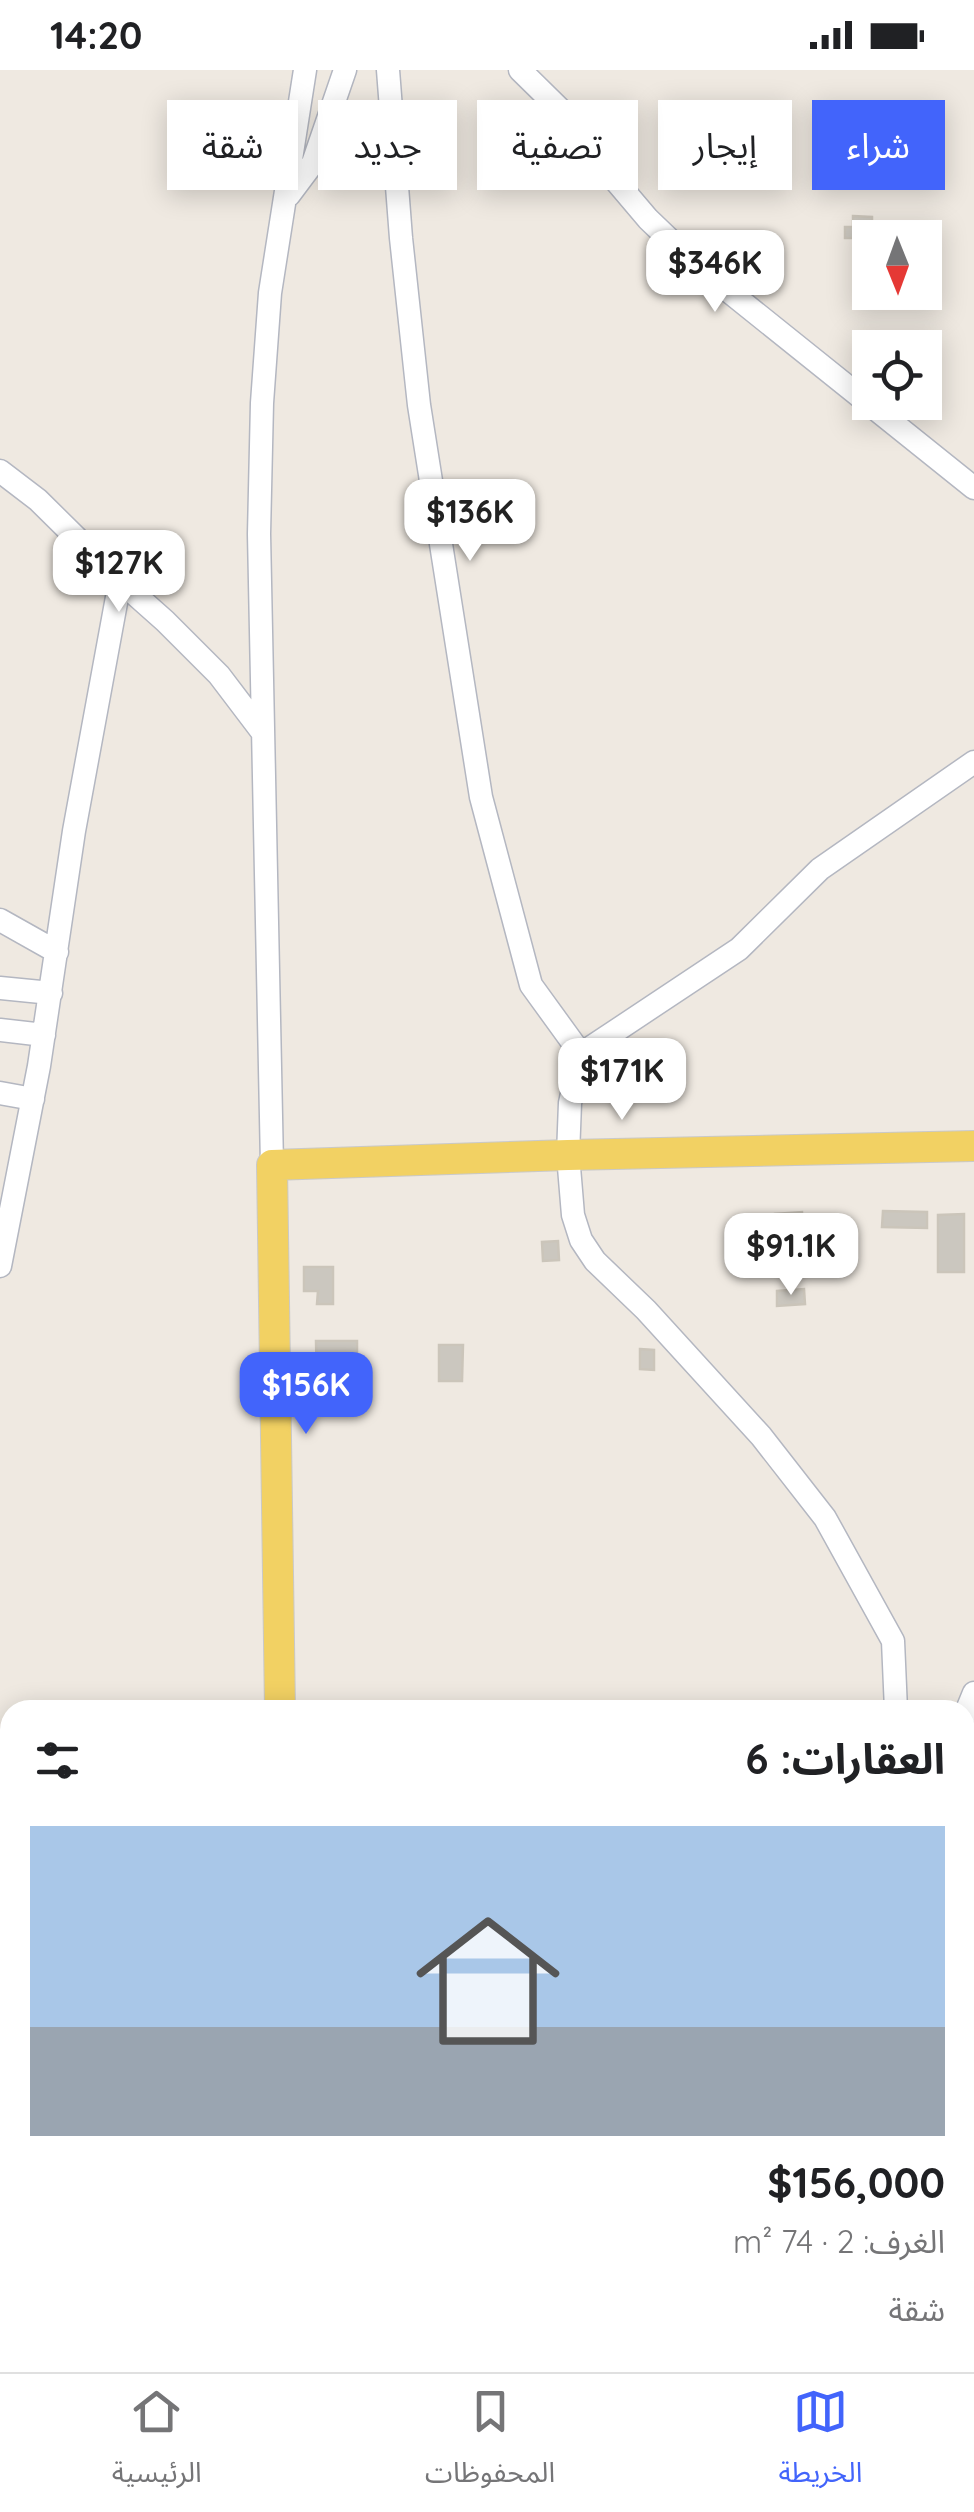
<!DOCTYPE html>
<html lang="ar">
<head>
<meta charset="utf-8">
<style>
	:root { --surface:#fff; --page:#f6f6f6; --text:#202124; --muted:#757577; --line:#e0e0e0; --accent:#4264fb }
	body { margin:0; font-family:Quicksand,"Noto Sans Arabic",sans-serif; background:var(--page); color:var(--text); direction:rtl; height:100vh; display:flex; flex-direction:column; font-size:38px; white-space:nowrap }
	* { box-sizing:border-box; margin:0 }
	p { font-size:32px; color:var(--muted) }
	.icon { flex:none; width:55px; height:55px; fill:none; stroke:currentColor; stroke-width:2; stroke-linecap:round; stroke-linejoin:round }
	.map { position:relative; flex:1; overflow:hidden; direction:ltr }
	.panel { position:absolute; left:0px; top:1630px; width:975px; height:672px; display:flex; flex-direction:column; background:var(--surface); border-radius:30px 30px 0 0; box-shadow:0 5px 25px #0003; direction:rtl }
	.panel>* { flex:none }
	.banner { position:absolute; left:30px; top:30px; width:915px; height:90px; direction:rtl; display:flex; gap:20px }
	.needle { width:65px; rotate:179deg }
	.buttons { position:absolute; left:852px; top:150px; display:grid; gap:20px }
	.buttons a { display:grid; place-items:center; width:90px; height:90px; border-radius:0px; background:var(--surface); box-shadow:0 5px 25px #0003; font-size:50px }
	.price { position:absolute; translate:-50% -85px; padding:0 22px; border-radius:20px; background:#fff; color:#222; font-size:32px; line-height:65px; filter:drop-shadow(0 2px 5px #0008) }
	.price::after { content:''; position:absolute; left:50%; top:60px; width:30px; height:22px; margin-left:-15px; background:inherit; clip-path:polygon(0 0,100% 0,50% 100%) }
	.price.selected { background:var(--accent); color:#fff }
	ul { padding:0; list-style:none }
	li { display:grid; align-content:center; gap:20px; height:530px; padding:0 30px }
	li span { display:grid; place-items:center; height:310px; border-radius:0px; color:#555 }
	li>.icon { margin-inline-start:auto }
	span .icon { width:180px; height:180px; fill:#fffc; stroke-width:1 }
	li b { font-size:42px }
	h2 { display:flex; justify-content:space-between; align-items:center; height:120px; padding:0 30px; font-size:42px }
	.tag { padding:0 35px; border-radius:0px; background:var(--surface); box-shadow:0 5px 25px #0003; font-size:35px; line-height:90px }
	.tag.selected { background:var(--accent); color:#fff }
	.status { display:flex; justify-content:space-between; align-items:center; height:70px; padding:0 50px; background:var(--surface); direction:ltr }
	.status svg { height:28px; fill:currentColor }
	.menu { display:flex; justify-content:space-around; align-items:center; height:140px; border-top:2px solid var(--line); background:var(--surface); font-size:28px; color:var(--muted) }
	.menu a { display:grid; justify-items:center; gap:5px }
	.menu .selected { color:var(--accent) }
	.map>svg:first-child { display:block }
	.building { fill:#cbc7bf; stroke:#cbc5ba; stroke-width:2.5 }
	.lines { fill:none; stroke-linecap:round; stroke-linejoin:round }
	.minor-casing { stroke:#b4b7c1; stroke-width:25 }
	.major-casing { stroke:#c9c9c9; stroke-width:32 }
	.minor { stroke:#fff; stroke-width:22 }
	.major { stroke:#f2d163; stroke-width:30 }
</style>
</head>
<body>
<div class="status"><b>14:20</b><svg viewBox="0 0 49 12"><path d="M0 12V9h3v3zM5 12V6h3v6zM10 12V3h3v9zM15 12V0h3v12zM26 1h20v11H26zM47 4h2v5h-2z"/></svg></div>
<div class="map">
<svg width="974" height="2302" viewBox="0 0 974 2302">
	<rect width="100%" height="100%" fill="#efe9e1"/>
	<!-- building -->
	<path class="building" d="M 853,146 L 872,147 L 872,168 L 845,168 L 845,157 L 853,157 Z
		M 883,1141 L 927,1142 L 927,1158 L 882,1157 Z
		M 802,1142 L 806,1205 L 794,1205 L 793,1184 L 777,1185 L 775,1144 Z
		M 964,1144 L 964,1202 L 938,1202 L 938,1145 Z
		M 558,1171 L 559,1190 L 543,1191 L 542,1172 Z
		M 304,1197 L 333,1197 L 333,1234 L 317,1234 L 318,1221 L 304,1221 Z
		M 804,1219 L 805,1234 L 777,1236 L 777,1221 Z
		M 316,1271 L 357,1271 L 357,1314 L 317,1314 Z
		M 439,1275 L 463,1275 L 462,1311 L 439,1311 Z
		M 640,1279 L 654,1280 L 654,1300 L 640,1299 Z"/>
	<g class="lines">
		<defs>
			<path id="minor" d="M 388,0 L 401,168 L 419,335 L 481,727 L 531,915 L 581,984
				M 520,0 L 579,58 L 609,103 L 648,149 L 696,195 L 974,418
				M 289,125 L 313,93 L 345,0
				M 0,401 L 38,430 L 120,511 L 165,551 L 219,605 L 263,663
				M 0,850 L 57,882
				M 0,918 L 51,923
				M 0,960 L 44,965
				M 0,1023 L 33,1029
				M 272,1095 L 259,464 L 262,333 L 270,223 L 305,0
				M 0,1196 L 39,996 L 74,761 L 120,511
				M 896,1640 L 893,1571 L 825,1448 L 761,1366 L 646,1240 L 595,1191 L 581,1170 L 573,1145 L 568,1085 L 570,1033 L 581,984 L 739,879 L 820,799 L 974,692
				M 965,1645 L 974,1623
				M 0,1813 L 10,1815
				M 965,1835 L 974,1846
				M 965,2066 L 974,2067
				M 965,2205 L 974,2203
				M 476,2302 L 485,2292
				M 665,2302 L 682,2292"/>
			<path id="major" d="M 280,1640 L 272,1095 L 568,1085 L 974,1076
				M 291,2292 L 291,2302"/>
		</defs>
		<!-- minor casing -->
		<use href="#minor" class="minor-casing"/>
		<!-- major casing -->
		<use href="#major" class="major-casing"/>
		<!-- minor -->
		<use href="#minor" class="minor"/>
		<!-- major -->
		<use href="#major" class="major"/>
	</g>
</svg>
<div class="buttons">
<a><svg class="needle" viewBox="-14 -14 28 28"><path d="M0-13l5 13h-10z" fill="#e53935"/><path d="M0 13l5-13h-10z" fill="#757577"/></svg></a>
<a><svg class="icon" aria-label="locate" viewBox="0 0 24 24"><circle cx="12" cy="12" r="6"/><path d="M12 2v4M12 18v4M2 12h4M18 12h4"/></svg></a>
</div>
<b class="price" style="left:715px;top:245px">$346K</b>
<b class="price" style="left:470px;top:494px">$136K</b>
<b class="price" style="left:119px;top:545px">$127K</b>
<b class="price" style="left:622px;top:1053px">$171K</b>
<b class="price" style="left:791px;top:1228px">$91.1K</b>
<b class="price selected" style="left:306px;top:1367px">$156K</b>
<div class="banner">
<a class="tag selected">شراء</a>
<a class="tag">إيجار</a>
<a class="tag">تصفية</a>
<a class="tag">جديد</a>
<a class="tag">شقة</a>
</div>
<section class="panel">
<h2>العقارات: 6<svg class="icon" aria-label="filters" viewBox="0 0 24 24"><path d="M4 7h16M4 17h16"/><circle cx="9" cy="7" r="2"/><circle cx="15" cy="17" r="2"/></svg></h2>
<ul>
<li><span style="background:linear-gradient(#a9c7e8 65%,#9aa5b1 0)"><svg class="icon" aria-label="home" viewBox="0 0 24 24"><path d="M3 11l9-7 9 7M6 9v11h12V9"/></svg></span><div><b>$156,000</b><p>الغرف: 2 · 74 m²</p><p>شقة</p></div></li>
</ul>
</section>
</div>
<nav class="menu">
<a class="selected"><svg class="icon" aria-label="map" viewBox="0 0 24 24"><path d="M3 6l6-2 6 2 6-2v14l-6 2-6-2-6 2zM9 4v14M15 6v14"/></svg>الخريطة</a>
<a><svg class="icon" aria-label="saved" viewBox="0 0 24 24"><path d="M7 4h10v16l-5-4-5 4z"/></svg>المحفوظات</a>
<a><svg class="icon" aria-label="home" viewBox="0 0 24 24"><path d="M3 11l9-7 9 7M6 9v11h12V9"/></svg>الرئيسية</a>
</nav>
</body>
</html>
